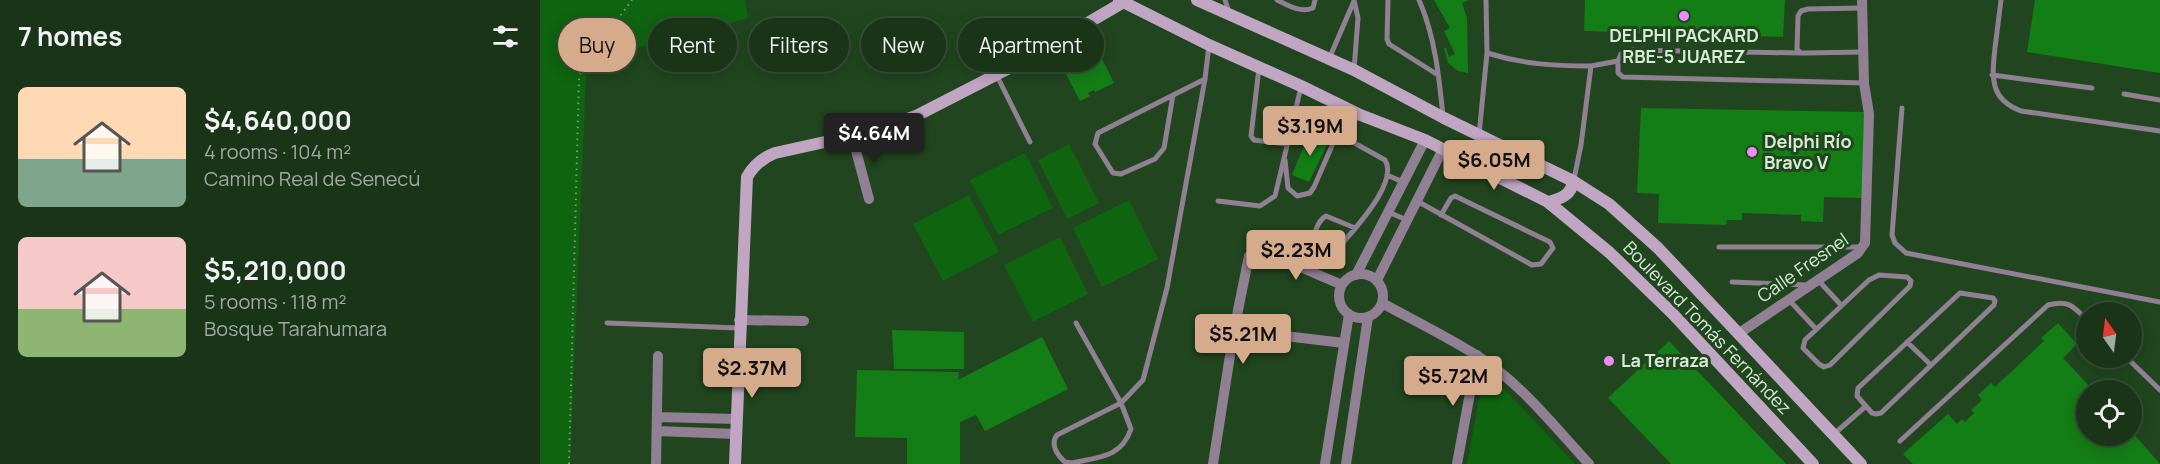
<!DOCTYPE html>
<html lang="en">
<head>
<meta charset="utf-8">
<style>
	:root { --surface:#193417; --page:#263f24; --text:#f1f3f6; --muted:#9faaa1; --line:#374f36; --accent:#d6ab8b }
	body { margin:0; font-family:Manrope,sans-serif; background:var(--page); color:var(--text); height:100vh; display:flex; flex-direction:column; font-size:22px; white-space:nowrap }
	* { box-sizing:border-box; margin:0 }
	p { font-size:20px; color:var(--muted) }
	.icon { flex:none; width:33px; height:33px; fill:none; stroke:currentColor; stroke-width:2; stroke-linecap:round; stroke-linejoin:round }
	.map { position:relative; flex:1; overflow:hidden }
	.sheet { display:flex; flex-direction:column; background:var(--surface); width:540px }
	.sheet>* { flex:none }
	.hud { position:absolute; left:18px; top:18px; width:570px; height:54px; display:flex; gap:12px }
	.needle { width:39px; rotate:346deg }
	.buttons { position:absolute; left:1536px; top:302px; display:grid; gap:12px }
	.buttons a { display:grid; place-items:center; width:66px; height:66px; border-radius:50%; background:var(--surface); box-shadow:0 3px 15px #0003,0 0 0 2px var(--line); font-size:30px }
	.price { position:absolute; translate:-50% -51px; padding:0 14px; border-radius:6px; background:var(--accent); color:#111; font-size:20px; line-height:39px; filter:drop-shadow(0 2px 3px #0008) }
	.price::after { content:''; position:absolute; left:50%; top:36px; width:18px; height:14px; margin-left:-9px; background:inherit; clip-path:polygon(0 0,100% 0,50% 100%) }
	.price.selected { background:#222; color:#fff }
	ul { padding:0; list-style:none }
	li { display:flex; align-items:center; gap:18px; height:150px; padding:0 18px }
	li span { display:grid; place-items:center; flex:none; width:168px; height:120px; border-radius:9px; color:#555 }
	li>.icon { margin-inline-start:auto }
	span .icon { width:72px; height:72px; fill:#fffc; stroke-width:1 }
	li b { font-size:26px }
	h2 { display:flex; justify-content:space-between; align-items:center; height:72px; padding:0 18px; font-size:26px }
	.tag { padding:0 21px; border-radius:27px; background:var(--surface); box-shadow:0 3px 15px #0003,0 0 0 2px var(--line); font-size:21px; line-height:54px }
	.tag.selected { background:var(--accent); color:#111 }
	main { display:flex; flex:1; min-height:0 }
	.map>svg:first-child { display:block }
	.green { fill:#0e640f }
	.building { fill:#147e16 }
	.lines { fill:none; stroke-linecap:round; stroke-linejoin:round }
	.path { stroke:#7d9a7b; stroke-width:2; stroke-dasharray:1.5 4.5; stroke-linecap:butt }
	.lane { stroke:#918093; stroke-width:5 }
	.street { stroke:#918093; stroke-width:10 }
	.secondary { stroke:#c1a6c4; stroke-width:12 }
	.poi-dot { fill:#ed8cf9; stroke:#21461f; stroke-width:2 }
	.labels { text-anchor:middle; stroke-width:6; stroke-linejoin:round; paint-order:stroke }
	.poi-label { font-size:18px; font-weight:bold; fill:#d7ecd5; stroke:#21461f; text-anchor:start }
	.street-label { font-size:18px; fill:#d7ecd5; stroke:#21461f }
</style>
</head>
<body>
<main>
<section class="sheet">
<h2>7 homes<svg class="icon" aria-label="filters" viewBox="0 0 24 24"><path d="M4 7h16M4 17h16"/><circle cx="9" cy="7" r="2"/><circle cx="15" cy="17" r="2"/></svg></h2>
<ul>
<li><span style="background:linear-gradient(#ffd9b3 60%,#7fa58c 0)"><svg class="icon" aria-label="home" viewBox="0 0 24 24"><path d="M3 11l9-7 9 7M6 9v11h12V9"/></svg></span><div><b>$4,640,000</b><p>4 rooms · 104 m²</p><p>Camino Real de Senecú</p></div></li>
<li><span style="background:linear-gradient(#f6c9c9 60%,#8fb573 0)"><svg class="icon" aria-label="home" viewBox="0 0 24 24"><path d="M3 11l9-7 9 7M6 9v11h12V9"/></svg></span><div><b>$5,210,000</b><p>5 rooms · 118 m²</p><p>Bosque Tarahumara</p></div></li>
</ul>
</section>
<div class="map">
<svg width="1620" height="464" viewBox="0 0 1620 464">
	<rect width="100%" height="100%" fill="#21461f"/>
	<!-- green -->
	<path class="green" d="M 0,0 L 205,0 L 208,18 L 59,58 L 46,73 L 30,464 L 0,464 Z
		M 529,144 L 559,203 L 527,219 L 498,160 Z
		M 485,153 L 513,208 L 458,235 L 430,180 Z
		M 429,195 L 459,252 L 403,281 L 373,224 Z
		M 589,200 L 618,259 L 562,287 L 533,228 Z
		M 520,237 L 548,294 L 493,322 L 464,265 Z
		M 942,383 L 962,387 L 1035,464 L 927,464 Z"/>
	<!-- building -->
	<path class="building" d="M 894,0 L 929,0 L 922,3 L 927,18 L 928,73 L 918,71 L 908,63 L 904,48 L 906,48 L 909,57 L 915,54 L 904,31 L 910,28 Z
		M 1045,0 L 1245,0 L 1243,37 L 1044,31 Z
		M 1495,0 L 1620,0 L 1620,73 L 1487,52 Z
		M 555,45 L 574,83 L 555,92 L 554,90 L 548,93 L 550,96 L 540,101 L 522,66 L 538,58 L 535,52 Z
		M 1101,108 L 1325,112 L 1322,198 L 1284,197 L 1283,222 L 1261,221 L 1261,215 L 1202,213 L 1202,220 L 1187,220 L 1186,225 L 1118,223 L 1119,194 L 1097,193 Z
		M 770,131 L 789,140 L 769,182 L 752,175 Z
		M 1518,323 L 1537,344 L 1523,358 L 1553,390 L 1546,390 L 1546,435 L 1592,435 L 1592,432 L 1620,464 L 1373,464 L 1363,454 L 1408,414 L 1417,424 L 1422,419 L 1425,422 L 1434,413 L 1431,410 L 1442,400 L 1438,395 L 1451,383 L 1455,387 L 1504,341 L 1501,338 Z
		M 352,330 L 424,332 L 424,369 L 354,369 Z
		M 502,337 L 528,389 L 445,431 L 436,415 L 420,422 L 420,464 L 367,464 L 367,438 L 315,437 L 317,370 L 419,372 L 418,380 Z
		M 1129,341 L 1246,464 L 1131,464 L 1068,398 Z"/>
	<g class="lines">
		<!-- path -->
		<path class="path" d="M 29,464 L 39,78 L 43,66 L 92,0"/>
		<!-- lane -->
		<path class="lane" d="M 685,0 L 689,12
			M 737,0 C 749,6 760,13 773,8 L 775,0
			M 848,0 L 847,39 L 849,44 L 898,75
			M 879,0 C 895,36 899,77 903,116
			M 1461,0 C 1459,16 1457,32 1455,48 C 1452,77 1449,99 1481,111 L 1620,131
			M 1322,8 L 1268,9 L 1261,11 L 1258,16 L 1257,49 L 1261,53 L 1266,53 L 1323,52
			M 947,53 C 983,64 1012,66 1051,66 L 1041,145 L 1034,179
			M 1261,53 L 1089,50 L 1081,54 L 1078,61 L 1078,73 L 1083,77 L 1324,83
			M 789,59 L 814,1
			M 1051,66 L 1078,61
			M 719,68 L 711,136 L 714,140 L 746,144
			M 814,70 L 818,18 L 814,0
			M 1452,75 L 1552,88
			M 457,76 L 490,142
			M 1584,94 L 1620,100
			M 633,95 L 624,148 L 615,159 L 581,174 L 573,173 L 555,144 L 558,133 L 665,79
			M 1362,108 L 1352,235 L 1355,243 L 1366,253 L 1620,302
			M 939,135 L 947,53 L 946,0
			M 745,160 L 748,188 L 757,196 L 770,193 L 774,187 L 808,109
			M 847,175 L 863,182
			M 678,201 L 720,206 L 735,196 L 761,87
			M 877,201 L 992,265 L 1001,264 L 1013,248 L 1010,242 L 915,196 L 911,198 L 901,215
			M 848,212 L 867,220
			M 815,228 L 786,216 C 779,220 772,234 776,241 L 795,247 L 802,244 C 815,228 859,182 845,160 L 809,140 L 808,136 L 818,114
			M 1179,247 L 1321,247
			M 1339,275 L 1367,277 L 1371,281 L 1370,286 L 1290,365 L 1284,367 L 1279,364 L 1263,348 L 1265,340 L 1329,280 Z
			M 1278,280 L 1301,305
			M 1192,282 L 1266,285
			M 1420,293 L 1453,298 L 1455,301 L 1454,305 L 1341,413 L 1336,414 L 1332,413 L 1317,396 L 1318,388 Z
			M 1249,300 L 1276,329
			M 67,323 L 199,328
			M 536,323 L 581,403 L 591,429 C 581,458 559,457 532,463 L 525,462 C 517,455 510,444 517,435 L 581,403 L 603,380 L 627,288 L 665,79 L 669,45
			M 1367,342 L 1391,365
			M 1586,357 L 1620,390
			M 1294,434 L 1326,406
			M 1360,441 L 1508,305 C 1528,300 1532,305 1546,319"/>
		<!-- street -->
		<path class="street" d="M 312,136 L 329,199
			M799 296a22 22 0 1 1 44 0a22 22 0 1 1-44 0Z
			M 816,275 L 885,140
			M 837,280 L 903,149
			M 842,303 C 873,320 906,336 936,355 C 980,382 1014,426 1049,464
			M 199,320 L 264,321
			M 694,330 L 804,343
			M 1198,334 L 1318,253 L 1325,243 L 1329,114 L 1324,83 L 1322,0
			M 117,417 L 196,419
			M 117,431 L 196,434
			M 116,464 L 118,356
			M 673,464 L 694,330 L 709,256 L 715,251 L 721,250 L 802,285
			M 785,464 L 809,314
			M 806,464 L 828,317
			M 917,464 L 937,355"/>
		<!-- secondary -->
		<path class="secondary" d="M 579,0 L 669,45 L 761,86 L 818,114 L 885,140 L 1008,202 L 1070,253 L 1132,313 L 1273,464
			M 657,0 L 814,70 L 904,118 L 1033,181 L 1069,204 L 1118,248 L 1321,464
			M 1008,202 C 1020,199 1032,195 1033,181
			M 195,464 L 207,177 C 214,165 222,158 235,153 L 312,136 L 351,125 L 376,116 L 481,62 L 587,0"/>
	</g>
	<!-- markers -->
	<g class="poi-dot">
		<circle cx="1144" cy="16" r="6"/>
		<circle cx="1212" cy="152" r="6"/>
		<circle cx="1069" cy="361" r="6"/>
	</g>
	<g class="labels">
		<!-- poi labels -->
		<g class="poi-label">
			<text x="1144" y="42" text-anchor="middle">DELPHI PACKARD<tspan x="1144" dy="21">RBE-5 JUAREZ</tspan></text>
			<text x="1224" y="148">Delphi Río<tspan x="1224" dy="21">Bravo V</tspan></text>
			<text x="1081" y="367">La Terraza</text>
		</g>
		<!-- street labels -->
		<g class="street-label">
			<text transform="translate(1263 268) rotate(-35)" y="6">Calle Fresnel</text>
			<text transform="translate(1167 328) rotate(46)" y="6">Boulevard Tomás Fernández</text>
		</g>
	</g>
</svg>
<div class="buttons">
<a><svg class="needle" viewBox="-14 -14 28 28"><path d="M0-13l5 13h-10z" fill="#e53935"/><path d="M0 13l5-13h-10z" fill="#9faaa1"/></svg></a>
<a><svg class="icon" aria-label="locate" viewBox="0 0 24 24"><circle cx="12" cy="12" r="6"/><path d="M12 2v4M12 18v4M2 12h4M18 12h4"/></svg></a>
</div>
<b class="price" style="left:770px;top:157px">$3.19M</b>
<b class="price selected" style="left:334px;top:164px">$4.64M</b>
<b class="price" style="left:954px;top:191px">$6.05M</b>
<b class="price" style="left:756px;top:281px">$2.23M</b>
<b class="price" style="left:703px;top:365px">$5.21M</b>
<b class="price" style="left:212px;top:399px">$2.37M</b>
<b class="price" style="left:913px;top:407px">$5.72M</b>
<div class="hud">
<a class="tag selected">Buy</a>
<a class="tag">Rent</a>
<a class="tag">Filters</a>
<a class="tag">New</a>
<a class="tag">Apartment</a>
</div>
</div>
</main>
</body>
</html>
